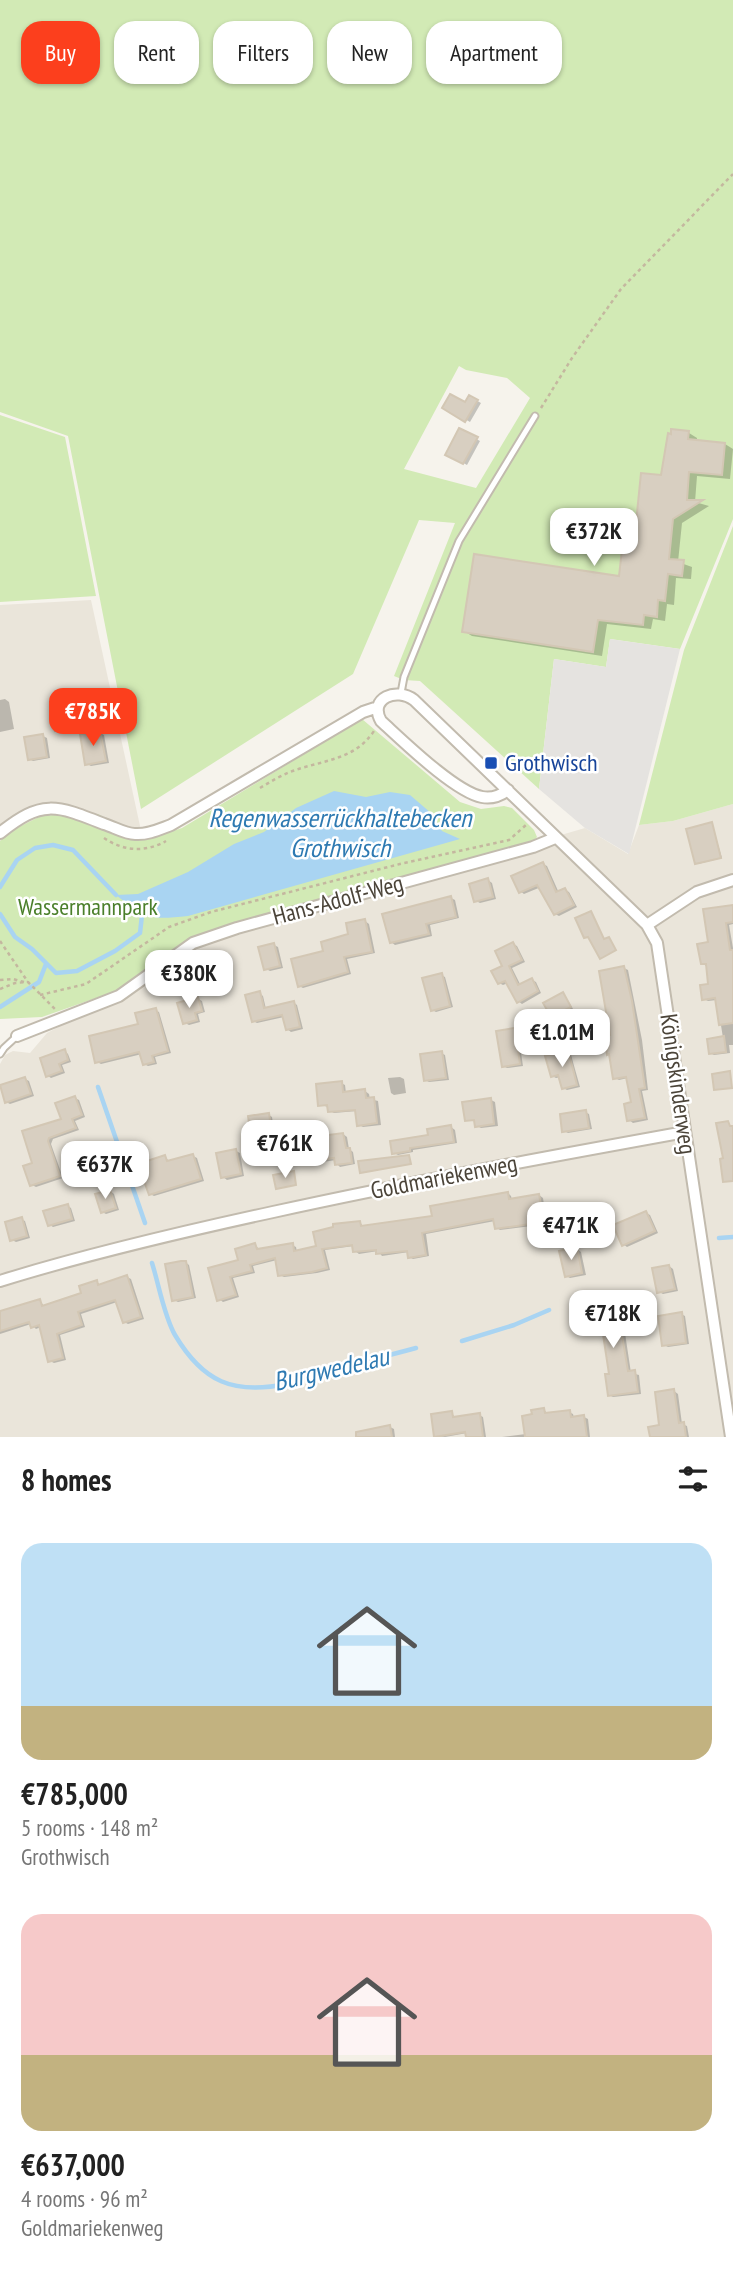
<!DOCTYPE html>
<html lang="en">
<head>
<meta charset="utf-8">
<style>
	:root { --surface:#fff; --page:#f2f2f2; --text:#222; --muted:#767676; --accent:#fc3f1d }
	body { margin:0; font-family:"PT Sans Narrow",sans-serif; background:var(--page); color:var(--text); height:100vh; display:flex; flex-direction:column; font-size:26px; white-space:nowrap }
	* { box-sizing:border-box; margin:0 }
	p { font-size:23px; color:var(--muted) }
	.icon { flex:none; width:38px; height:38px; fill:none; stroke:currentColor; stroke-width:2; stroke-linecap:round; stroke-linejoin:round }
	.map { position:relative; height:1437px; overflow:hidden }
	.details { display:flex; flex-direction:column; background:var(--surface); flex:1 }
	.details>* { flex:none }
	.guide { position:absolute; left:21px; top:21px; width:691px; height:63px; display:flex; gap:14px }
	.price { position:absolute; translate:-50% -60px; padding:0 16px; border-radius:14px; background:#fff; color:#222; font-size:23px; line-height:46px; filter:drop-shadow(0 2px 4px #0008) }
	.price::after { content:''; position:absolute; left:50%; top:42px; width:21px; height:16px; margin-left:-10px; background:inherit; clip-path:polygon(0 0,100% 0,50% 100%) }
	.price.selected { background:var(--accent); color:#fff }
	ul { padding:0; list-style:none }
	li { display:grid; align-content:center; gap:14px; height:371px; padding:0 21px }
	li span { display:grid; place-items:center; height:217px; border-radius:21px; color:#555 }
	li>.icon { margin-inline-start:auto }
	span .icon { width:126px; height:126px; fill:#fffc; stroke-width:1 }
	li b { font-size:30px }
	h2 { display:flex; justify-content:space-between; align-items:center; height:84px; padding:0 21px; font-size:30px }
	.pill { padding:0 24px; border-radius:21px; background:var(--surface); box-shadow:0 2px 5px #0004; font-size:24px; line-height:63px }
	.pill.selected { background:var(--accent); color:#fff }
	.map>svg:first-child { display:block }
	.residential { fill:#eae5da }
	.green { fill:#d2eab5; fill-rule:evenodd }
	.parking { fill:#e5e3e0 }
	.water { fill:#a9d4f2 }
	.shadow { fill:#0003 }
	.lines { fill:none; stroke-linecap:round; stroke-linejoin:round }
	.stream { stroke:#a9d4f2; stroke-width:4.5 }
	.building { fill:#d8cfc1; stroke:#d3c7b4; stroke-width:2 }
	.lane-casing { stroke:#c2bbae; stroke-width:9 }
	.street-casing { stroke:#c2bbae; stroke-width:14 }
	.path { stroke:#c4b79f; stroke-width:2.5; stroke-dasharray:3.5 3.5; stroke-linecap:butt }
	.lane { stroke:#fff; stroke-width:5 }
	.street { stroke:#fff; stroke-width:10 }
	.transit-dot { fill:#1a4fb4; stroke:#fff; stroke-width:2.5 }
	.labels { text-anchor:middle; stroke-width:5; stroke-linejoin:round; paint-order:stroke }
	.transit-label { font-size:24px; fill:#164399; stroke:#fff; text-anchor:start }
	.street-label { font-size:24px; fill:#4b4439; stroke:#fff }
	.park-label { font-size:24px; fill:#4a7f2a; stroke:#fff }
	.water-label { font-size:26px; font-style:italic; fill:#2e7ab2; stroke:#fff }
</style>
</head>
<body>
<div class="map">
<svg width="733" height="1437" viewBox="0 0 733 1437">
	<rect width="100%" height="100%" fill="#f6f3ec"/>
	<!-- residential -->
	<path class="residential" d="M 91,600 L 140,826 L 136,835 L 0,841 L 0,605 Z
		M 733,804 L 733,1437 L 0,1437 L 0,1064 L 5,1055 L 13,1051 L 30,1053 L 47,1033 L 119,996 L 193,943 L 585,828 L 628,854 L 639,825 L 673,821 Z"/>
	<!-- green -->
	<path class="green" d="M 0,0 L 733,0 L 733,519 L 680,649 L 610,639 L 606,667 L 554,659 L 539,789 L 420,681 L 404,680 L 394,676 L 455,523 L 419,520 L 353,674 L 141,809 L 68,436 L 0,412 ZM 459,366 L 466,370 L 507,378 L 530,398 L 476,488 L 404,469 Z
		M 0,415 L 65,437 L 96,596 L 0,602 Z
		M 733,526 L 733,804 L 673,821 L 639,825 L 684,650 Z
		M 362,719 L 460,802 L 481,809 L 504,806 L 512,808 L 534,830 L 537,837 L 531,844 L 339,894 L 194,939 L 116,991 L 42,1017 L 0,1019 L 0,841 L 13,830 L 41,816 L 64,814 L 98,814 L 136,835 L 155,837 L 182,828 Z"/>
	<!-- parking -->
	<path class="parking" d="M 610,639 L 680,649 L 629,854 L 585,828 L 539,789 L 554,659 L 606,667 Z"/>
	<!-- water -->
	<path class="water" d="M 334,791 L 366,797 L 390,792 L 410,795 L 431,813 L 442,831 L 460,839 L 188,916 C 150,920 147,919 116,895 L 138,894 L 188,872 L 234,844 L 264,832 L 296,808 Z"/>
	<!-- shadow -->
	<path class="shadow" d="M 470,397 L 481,403 L 470,422 L 444,407 L 466,404 Z
		M 460,430 L 480,441 L 467,465 L 447,454 Z
		M 689,433 L 697,438 L 697,441 L 725,444 L 733,449 L 730,479 L 697,476 L 695,502 L 709,506 L 682,523 L 678,562 L 692,567 L 691,579 L 676,578 L 674,605 L 667,604 L 665,621 L 653,619 L 651,629 L 607,624 L 602,656 L 472,636 L 464,631 L 621,578 L 637,535 L 663,477 Z
		M 5,699 L 9,702 L 14,729 L 0,732 L 0,700 Z
		M 69,710 L 73,712 L 76,729 L 60,732 L 56,730 Z
		M 100,733 L 104,735 L 109,763 L 91,766 L 87,764 Z
		M 43,736 L 47,738 L 50,758 L 33,761 L 29,759 Z
		M 712,824 L 722,858 L 698,864 L 697,863 Z
		M 543,864 L 547,866 L 559,893 L 565,890 L 569,892 L 577,907 L 559,916 L 555,914 L 541,887 L 524,894 L 520,891 Z
		M 488,880 L 492,883 L 496,899 L 480,903 L 476,901 Z
		M 451,898 L 455,900 L 459,918 L 430,925 L 432,936 L 395,945 L 391,942 Z
		M 733,907 L 733,924 L 729,925 L 733,948 L 733,1045 L 729,1045 L 730,1053 L 714,1055 L 710,1053 L 723,1038 L 717,1000 L 708,1001 L 704,999 L 710,986 L 706,966 L 702,963 L 710,944 Z
		M 365,921 L 369,924 L 375,953 L 347,959 L 351,974 L 303,988 L 299,986 L 325,953 L 350,935 Z
		M 513,944 L 517,946 L 525,962 L 512,968 L 521,986 L 532,980 L 536,982 L 541,993 L 522,1004 L 518,1001 L 508,983 L 503,985 L 499,983 Z
		M 274,945 L 278,947 L 283,968 L 270,971 L 266,969 Z
		M 220,962 L 224,964 L 229,984 L 211,988 L 207,986 Z
		M 624,968 L 628,970 L 642,1040 L 648,1090 L 642,1091 L 648,1120 L 633,1123 L 629,1120 L 633,1104 L 628,1078 L 619,1080 L 615,1078 L 612,1037 Z
		M 441,975 L 445,977 L 453,1007 L 436,1012 L 432,1010 Z
		M 259,993 L 263,996 L 266,1009 L 293,1002 L 297,1005 L 303,1029 L 291,1032 L 287,1029 L 284,1017 L 257,1023 L 253,1021 Z
		M 562,994 L 566,997 L 573,1009 L 556,1018 L 552,1016 Z
		M 198,999 L 202,1001 L 205,1012 L 198,1014 L 200,1022 L 189,1025 L 185,1023 Z
		M 155,1010 L 159,1012 L 171,1053 L 155,1057 L 157,1064 L 148,1066 L 144,1064 L 142,1054 L 101,1064 L 97,1062 Z
		M 515,1030 L 518,1032 L 523,1066 L 507,1068 L 503,1066 Z
		M 65,1051 L 68,1054 L 71,1062 L 62,1065 L 65,1073 L 51,1078 L 48,1076 Z
		M 568,1052 L 571,1055 L 580,1087 L 567,1090 L 563,1088 L 561,1077 L 556,1078 L 552,1076 Z
		M 441,1053 L 445,1055 L 449,1080 L 429,1082 L 425,1080 Z
		M 400,1077 L 404,1079 L 406,1093 L 394,1095 L 391,1093 L 388,1078 Z
		M 25,1079 L 29,1081 L 34,1096 L 10,1104 L 6,1102 Z
		M 341,1083 L 345,1085 L 346,1093 L 365,1091 L 369,1094 L 370,1099 L 378,1101 L 381,1125 L 363,1127 L 359,1125 L 357,1111 L 334,1113 L 330,1111 L 329,1107 L 320,1105 Z
		M 75,1098 L 79,1100 L 85,1117 L 75,1121 L 79,1130 L 53,1139 L 51,1144 L 63,1178 L 36,1187 L 32,1185 L 35,1164 L 24,1133 L 63,1120 Z
		M 491,1100 L 495,1102 L 498,1126 L 481,1128 L 477,1126 L 476,1121 L 467,1120 Z
		M 585,1112 L 589,1114 L 592,1129 L 568,1133 L 564,1131 Z
		M 269,1115 L 272,1117 L 278,1158 L 271,1159 L 267,1157 L 264,1136 L 256,1137 L 252,1135 Z
		M 451,1127 L 455,1130 L 457,1143 L 413,1150 L 413,1152 L 398,1155 L 394,1153 Z
		M 312,1131 L 316,1134 L 317,1138 L 343,1134 L 347,1137 L 349,1149 L 353,1152 L 355,1164 L 340,1167 L 337,1164 L 336,1160 L 303,1165 L 299,1162 Z
		M 236,1151 L 240,1153 L 244,1176 L 227,1180 L 223,1177 Z
		M 193,1156 L 197,1158 L 204,1181 L 154,1196 L 150,1194 L 165,1157 L 170,1162 Z
		M 110,1191 L 114,1194 L 119,1210 L 106,1214 L 102,1212 Z
		M 508,1193 L 511,1196 L 512,1200 L 539,1195 L 543,1198 L 547,1224 L 500,1230 L 497,1228 L 495,1221 L 426,1234 L 429,1256 L 413,1259 L 409,1257 L 409,1252 L 382,1256 L 378,1251 L 359,1254 L 355,1251 L 354,1246 L 325,1250 L 330,1270 L 317,1273 L 284,1277 L 280,1275 L 277,1260 L 253,1266 L 255,1273 L 233,1278 L 239,1297 L 223,1302 L 219,1299 L 210,1270 L 240,1261 L 255,1245 L 260,1250 L 292,1245 L 296,1247 L 297,1252 L 318,1247 L 360,1222 L 364,1228 L 434,1218 Z
		M 68,1206 L 71,1208 L 75,1221 L 53,1227 L 50,1225 Z
		M 646,1213 L 650,1215 L 658,1233 L 627,1247 L 623,1244 Z
		M 21,1219 L 25,1221 L 30,1238 L 16,1242 L 12,1240 Z
		M 577,1249 L 581,1252 L 586,1275 L 570,1278 L 566,1276 Z
		M 185,1262 L 189,1265 L 196,1298 L 178,1302 L 174,1300 Z
		M 669,1266 L 673,1269 L 678,1291 L 663,1294 L 659,1292 Z
		M 127,1277 L 131,1279 L 144,1319 L 128,1324 L 124,1322 L 117,1302 L 81,1314 L 85,1327 L 60,1335 L 66,1360 L 54,1363 L 50,1361 L 41,1327 L 36,1329 L 31,1324 L 0,1334 L 0,1313 L 40,1301 L 45,1307 L 83,1294 L 96,1282 L 100,1285 Z
		M 605,1298 L 609,1300 L 621,1331 L 625,1333 L 631,1373 L 639,1375 L 641,1394 L 613,1397 L 609,1395 L 611,1375 L 603,1323 L 598,1325 L 594,1323 Z
		M 681,1314 L 685,1316 L 689,1344 L 668,1347 L 664,1345 Z
		M 674,1391 L 678,1394 L 682,1424 L 687,1426 L 689,1437 L 652,1437 L 661,1427 Z
		M 544,1410 L 548,1414 L 569,1412 L 573,1414 L 574,1418 L 584,1417 L 588,1419 L 590,1437 L 502,1437 L 526,1434 Z
		M 451,1413 L 456,1418 L 479,1415 L 483,1417 L 486,1437 L 468,1437 L 467,1433 L 445,1437 L 436,1436 Z
		M 390,1427 L 394,1429 L 395,1437 L 362,1437 Z"/>
	<g class="lines">
		<!-- stream -->
		<path class="stream" d="M 0,887 L 17,860 L 35,848 L 53,845 L 73,850 L 116,895
			M 0,914 L 15,937 L 32,949 L 56,973 L 77,971 L 115,951 L 140,933 L 142,915
			M 0,1007 L 39,982 L 46,964
			M 98,1087 L 145,1223
			M 719,1238 L 733,1237
			M 152,1263 C 159,1285 164,1316 175,1335 C 203,1382 233,1395 287,1384 C 297,1382 307,1376 317,1373 C 350,1365 383,1357 416,1348
			M 462,1341 L 514,1325 L 549,1310"/>
	</g>
	<!-- building -->
	<path class="building" d="M 450,394 L 465,402 L 469,395 L 478,400 L 465,422 L 442,408 Z
		M 459,428 L 478,437 L 463,464 L 445,455 Z
		M 671,429 L 689,431 L 688,439 L 725,443 L 722,475 L 689,472 L 687,500 L 703,500 L 673,519 L 669,559 L 684,560 L 682,576 L 668,574 L 665,601 L 658,600 L 657,617 L 644,615 L 643,625 L 598,620 L 593,652 L 462,632 L 474,554 L 619,576 L 624,532 L 635,533 L 641,473 L 661,475 L 668,433 L 671,434 Z
		M 69,708 L 73,728 L 55,731 L 51,711 Z
		M 100,731 L 106,761 L 85,765 L 80,734 Z
		M 43,734 L 47,757 L 28,760 L 24,737 Z
		M 712,822 L 721,858 L 695,864 L 686,829 Z
		M 543,862 L 556,892 L 565,888 L 574,905 L 554,915 L 537,885 L 519,893 L 511,876 Z
		M 488,878 L 493,897 L 474,902 L 469,884 Z
		M 451,896 L 456,917 L 426,924 L 429,934 L 390,943 L 382,914 Z
		M 733,905 L 733,922 L 726,923 L 730,950 L 733,950 L 733,1023 L 719,1025 L 715,998 L 702,1000 L 700,985 L 708,984 L 706,964 L 701,964 L 697,944 L 708,942 L 703,909 Z
		M 591,911 L 604,939 L 609,937 L 616,950 L 600,959 L 588,937 L 584,938 L 575,918 Z
		M 365,919 L 372,952 L 344,957 L 348,972 L 298,987 L 291,959 L 323,951 L 321,942 L 348,934 L 346,923 Z
		M 513,942 L 522,960 L 509,966 L 518,985 L 532,978 L 538,991 L 517,1003 L 505,981 L 498,984 L 491,971 L 502,966 L 495,951 Z
		M 274,943 L 280,966 L 264,970 L 258,947 Z
		M 220,960 L 226,982 L 205,987 L 200,965 Z
		M 624,966 L 632,1001 L 645,1088 L 639,1089 L 645,1118 L 627,1121 L 624,1104 L 631,1102 L 626,1077 L 613,1079 L 609,1054 L 607,1055 L 605,1036 L 610,1035 L 599,971 Z
		M 442,973 L 450,1006 L 431,1011 L 422,978 Z
		M 260,991 L 264,1008 L 294,1001 L 300,1027 L 286,1030 L 282,1015 L 252,1022 L 245,995 Z
		M 563,992 L 571,1007 L 551,1017 L 543,1003 Z
		M 198,997 L 202,1011 L 195,1013 L 197,1020 L 183,1024 L 177,1003 Z
		M 156,1008 L 168,1051 L 152,1056 L 154,1062 L 143,1065 L 139,1052 L 95,1063 L 89,1036 L 138,1024 L 135,1013 Z
		M 515,1028 L 520,1064 L 502,1067 L 496,1031 Z
		M 724,1036 L 726,1052 L 709,1054 L 707,1039 Z
		M 65,1049 L 68,1060 L 59,1064 L 62,1071 L 46,1077 L 40,1058 Z
		M 568,1050 L 577,1085 L 562,1089 L 558,1075 L 551,1077 L 545,1056 Z
		M 442,1051 L 446,1078 L 424,1081 L 420,1054 Z
		M 730,1071 L 732,1088 L 714,1090 L 712,1074 Z
		M 25,1077 L 31,1094 L 5,1103 L 0,1085 Z
		M 342,1081 L 343,1092 L 365,1089 L 366,1098 L 374,1097 L 377,1123 L 357,1126 L 355,1110 L 328,1112 L 327,1105 L 318,1106 L 316,1084 Z
		M 75,1096 L 82,1115 L 72,1119 L 76,1128 L 49,1138 L 48,1141 L 60,1176 L 30,1186 L 23,1166 L 32,1163 L 22,1131 L 61,1119 L 55,1103 Z
		M 491,1098 L 494,1124 L 475,1127 L 474,1120 L 465,1121 L 462,1102 Z
		M 586,1110 L 589,1128 L 562,1132 L 560,1114 Z
		M 269,1113 L 275,1157 L 265,1158 L 262,1135 L 251,1136 L 248,1116 Z
		M 728,1121 L 730,1126 L 733,1126 L 733,1181 L 723,1182 L 720,1159 L 723,1158 L 716,1123 Z
		M 451,1125 L 454,1142 L 410,1148 L 410,1151 L 392,1154 L 390,1141 L 428,1135 L 427,1129 Z
		M 312,1129 L 313,1137 L 343,1133 L 346,1148 L 350,1148 L 352,1163 L 335,1165 L 334,1158 L 298,1163 L 293,1132 Z
		M 236,1149 L 241,1174 L 221,1178 L 216,1153 Z
		M 193,1154 L 201,1179 L 149,1195 L 138,1164 L 165,1155 L 167,1161 Z
		M 409,1155 L 411,1164 L 360,1173 L 358,1161 Z
		M 294,1171 L 296,1185 L 276,1189 L 273,1175 Z
		M 110,1190 L 116,1208 L 101,1213 L 95,1194 Z
		M 508,1192 L 509,1199 L 539,1194 L 544,1222 L 495,1229 L 493,1219 L 422,1233 L 426,1255 L 408,1258 L 407,1251 L 376,1254 L 376,1250 L 353,1252 L 352,1245 L 322,1249 L 327,1268 L 312,1272 L 278,1276 L 275,1258 L 250,1265 L 252,1271 L 230,1277 L 236,1295 L 217,1301 L 208,1268 L 238,1260 L 235,1249 L 255,1243 L 257,1249 L 293,1243 L 294,1251 L 316,1246 L 313,1232 L 333,1227 L 333,1224 L 360,1221 L 361,1226 L 432,1216 L 430,1206 Z
		M 68,1204 L 72,1219 L 48,1226 L 43,1211 Z
		M 646,1211 L 655,1231 L 622,1246 L 613,1225 Z
		M 22,1217 L 27,1236 L 10,1241 L 5,1222 Z
		M 577,1247 L 582,1273 L 565,1277 L 559,1251 Z
		M 181,1261 L 186,1261 L 193,1297 L 172,1301 L 165,1264 Z
		M 669,1265 L 675,1289 L 657,1293 L 652,1268 Z
		M 127,1275 L 141,1317 L 123,1323 L 115,1300 L 78,1312 L 82,1325 L 57,1334 L 63,1358 L 48,1362 L 39,1325 L 31,1328 L 29,1322 L 0,1331 L 0,1311 L 40,1299 L 42,1306 L 81,1293 L 79,1286 L 97,1280 L 98,1285 Z
		M 605,1296 L 618,1330 L 621,1329 L 628,1371 L 635,1370 L 638,1392 L 608,1396 L 605,1374 L 609,1374 L 601,1321 L 592,1324 L 585,1303 Z
		M 682,1312 L 686,1343 L 662,1346 L 658,1316 Z
		M 674,1389 L 679,1423 L 684,1422 L 686,1437 L 650,1437 L 648,1427 L 659,1425 L 655,1392 Z
		M 544,1408 L 545,1413 L 570,1410 L 571,1417 L 584,1415 L 587,1437 L 525,1437 L 522,1416 L 532,1414 L 531,1410 Z
		M 452,1411 L 453,1417 L 480,1413 L 483,1437 L 466,1437 L 465,1432 L 434,1437 L 431,1414 Z
		M 390,1425 L 392,1437 L 356,1437 L 356,1432 Z"/>
	<g class="lines">
		<defs>
			<path id="lane" d="M 401,693 L 404,677 L 459,541 L 535,416
				M 0,1054 L 4,1048 L 17,1036"/>
			<path id="street" d="M 508,790 C 500,796 492,799 482,797 C 455,792 402,740 381,721 C 368,698 397,687 414,700 C 492,775 569,850 647,925 L 657,943 L 731,1437
				M 0,833 C 42,799 56,805 104,824 C 114,827 125,834 135,834 C 148,835 160,829 171,825 L 363,712 L 378,707
				M 647,925 L 697,892 L 733,880
				M 17,1036 L 119,996 L 193,943 L 237,928 L 533,847 L 555,838
				M 0,1281 C 90,1253 181,1232 273,1212 C 410,1182 547,1157 685,1132"/>
		</defs>
		<!-- lane casing -->
		<use href="#lane" class="lane-casing"/>
		<!-- street casing -->
		<use href="#street" class="street-casing"/>
		<!-- path -->
		<path class="path" d="M 541,408 L 572,358 L 621,289 L 733,174
			M 260,788 C 270,782 280,776 290,772 C 321,760 354,761 374,731
			M 104,838 C 123,851 145,853 166,841
			M 0,941 L 28,982 L 55,1009
			M 0,980 L 13,979 L 24,982
			M 0,989 L 15,983 L 28,982
			M 40,995 L 86,984 L 169,927 L 211,912 L 400,864 L 509,840 L 526,825"/>
		<!-- lane -->
		<use href="#lane" class="lane"/>
		<!-- street -->
		<use href="#street" class="street"/>
	</g>
	<!-- markers -->
	<rect class="transit-dot" x="484" y="756" width="14" height="14" rx="3.5"/>
	<g class="labels">
		<!-- transit labels -->
		<g class="transit-label">
			<text x="505" y="771">Grothwisch</text>
		</g>
		<!-- street labels -->
		<g class="street-label">
			<text transform="translate(338 900) rotate(-15)" y="8">Hans-Adolf-Weg</text>
			<text transform="translate(678 1084) rotate(82)" y="8">Königskinderweg</text>
			<text transform="translate(444 1177) rotate(-11)" y="8">Goldmariekenweg</text>
		</g>
		<!-- park labels -->
		<g class="park-label">
			<text x="88" y="915">Wassermannpark</text>
		</g>
		<!-- water labels -->
		<g class="water-label">
			<text x="340" y="827">Regenwasserrückhaltebecken<tspan x="340" dy="30">Grothwisch</tspan></text>
			<text transform="translate(331 1369) rotate(-13)" y="9">Burgwedelau</text>
		</g>
	</g>
</svg>
<b class="price" style="left:594px;top:568px">€372K</b>
<b class="price selected" style="left:93px;top:748px">€785K</b>
<b class="price" style="left:189px;top:1010px">€380K</b>
<b class="price" style="left:562px;top:1069px">€1.01M</b>
<b class="price" style="left:285px;top:1180px">€761K</b>
<b class="price" style="left:105px;top:1201px">€637K</b>
<b class="price" style="left:571px;top:1262px">€471K</b>
<b class="price" style="left:613px;top:1350px">€718K</b>
<div class="guide">
<a class="pill selected">Buy</a>
<a class="pill">Rent</a>
<a class="pill">Filters</a>
<a class="pill">New</a>
<a class="pill">Apartment</a>
</div>
</div>
<section class="details">
<h2>8 homes<svg class="icon" aria-label="filters" viewBox="0 0 24 24"><path d="M4 7h16M4 17h16"/><circle cx="9" cy="7" r="2"/><circle cx="15" cy="17" r="2"/></svg></h2>
<ul>
<li><span style="background:linear-gradient(#bfe0f5 75%,#c2b280 0)"><svg class="icon" aria-label="home" viewBox="0 0 24 24"><path d="M3 11l9-7 9 7M6 9v11h12V9"/></svg></span><div><b>€785,000</b><p>5 rooms · 148 m²</p><p>Grothwisch</p></div></li>
<li><span style="background:linear-gradient(#f6c9c9 65%,#c2b280 0)"><svg class="icon" aria-label="home" viewBox="0 0 24 24"><path d="M3 11l9-7 9 7M6 9v11h12V9"/></svg></span><div><b>€637,000</b><p>4 rooms · 96 m²</p><p>Goldmariekenweg</p></div></li>
</ul>
</section>
</body>
</html>
